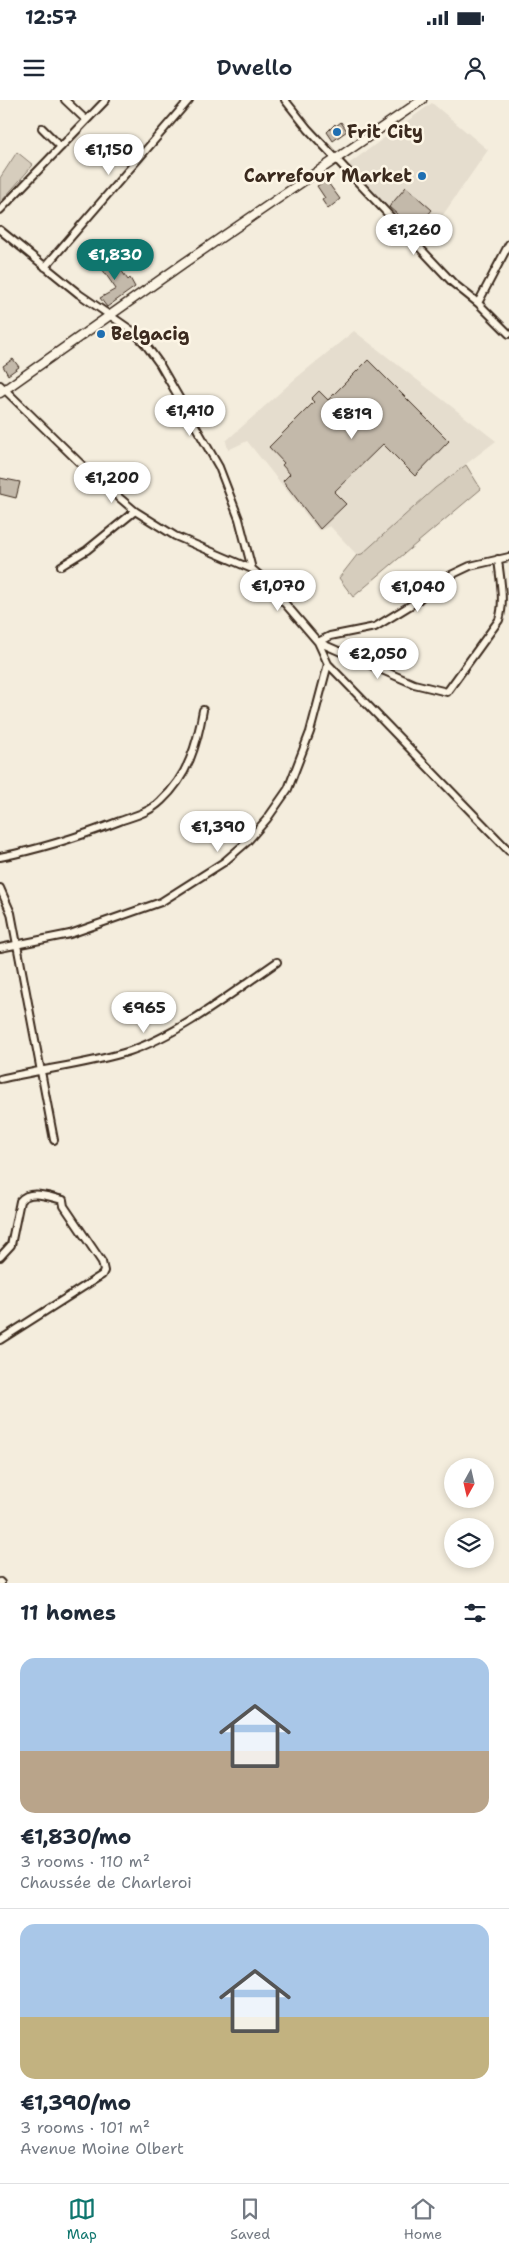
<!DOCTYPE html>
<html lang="en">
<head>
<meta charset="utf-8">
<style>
	:root { --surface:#fff; --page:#f6f6f7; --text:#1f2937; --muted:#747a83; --line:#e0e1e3; --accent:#0f766e }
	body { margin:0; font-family:"Shantell Sans",sans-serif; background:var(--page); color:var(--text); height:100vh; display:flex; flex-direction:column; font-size:19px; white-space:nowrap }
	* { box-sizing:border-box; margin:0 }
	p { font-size:16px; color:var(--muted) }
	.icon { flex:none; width:28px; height:28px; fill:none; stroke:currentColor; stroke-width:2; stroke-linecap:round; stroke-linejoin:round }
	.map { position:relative; height:1483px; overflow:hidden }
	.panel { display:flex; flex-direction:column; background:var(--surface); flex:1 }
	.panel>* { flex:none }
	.needle { width:32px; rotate:188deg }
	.tools { position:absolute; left:444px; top:1358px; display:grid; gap:10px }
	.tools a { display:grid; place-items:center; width:50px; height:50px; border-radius:50%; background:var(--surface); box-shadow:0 2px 8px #0003; font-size:25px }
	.price { position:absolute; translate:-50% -42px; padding:0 11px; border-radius:18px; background:#fff; color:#222; font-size:16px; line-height:32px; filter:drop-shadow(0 1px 2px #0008) }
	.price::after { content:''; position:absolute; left:50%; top:30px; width:15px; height:11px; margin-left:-8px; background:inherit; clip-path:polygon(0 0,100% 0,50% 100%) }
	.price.selected { background:var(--accent); color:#fff }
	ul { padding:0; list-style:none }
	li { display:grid; align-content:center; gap:10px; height:265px; padding:0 20px }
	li+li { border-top:1px solid var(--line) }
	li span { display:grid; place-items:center; height:155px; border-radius:15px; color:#555 }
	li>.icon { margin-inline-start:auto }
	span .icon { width:90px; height:90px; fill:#fffc; stroke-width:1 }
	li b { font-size:21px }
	h2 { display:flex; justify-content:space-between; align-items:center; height:60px; padding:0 20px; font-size:21px }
	.status { display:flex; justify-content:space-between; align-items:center; height:35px; padding:0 25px; background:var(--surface); direction:ltr }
	.status svg { height:14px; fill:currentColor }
	header { display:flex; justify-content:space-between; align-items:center; height:65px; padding:0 20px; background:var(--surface); font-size:22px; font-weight:600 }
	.tabs { display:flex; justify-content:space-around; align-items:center; height:70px; border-top:1px solid var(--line); background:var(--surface); font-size:14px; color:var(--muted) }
	.tabs a { display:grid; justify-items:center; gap:2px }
	.tabs .selected { color:var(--accent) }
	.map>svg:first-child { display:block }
	.built { fill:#e5ddce }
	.green { fill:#d6cdbd; stroke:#887c6e }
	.building { fill:#c3b9aa; stroke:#3b2a1e }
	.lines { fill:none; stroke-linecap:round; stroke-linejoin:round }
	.minor-casing { stroke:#3b2a1e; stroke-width:10 }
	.major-casing { stroke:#3b2a1e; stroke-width:11 }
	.minor { stroke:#fcf5e5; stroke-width:6 }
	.major { stroke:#fcf5e5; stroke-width:8 }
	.poi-dot { fill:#1f6fb2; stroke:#fcf5e5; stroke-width:2 }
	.labels { text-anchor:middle; stroke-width:5; stroke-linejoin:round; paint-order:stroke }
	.poi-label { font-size:18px; font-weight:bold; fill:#3b2a1e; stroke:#fcf5e5; text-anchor:start }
</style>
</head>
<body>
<div class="status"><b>12:57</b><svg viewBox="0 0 49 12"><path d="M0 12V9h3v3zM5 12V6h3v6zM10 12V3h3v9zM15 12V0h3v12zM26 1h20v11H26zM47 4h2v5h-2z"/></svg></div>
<header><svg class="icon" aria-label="menu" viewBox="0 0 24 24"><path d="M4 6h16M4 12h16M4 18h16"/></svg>Dwello<svg class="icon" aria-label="person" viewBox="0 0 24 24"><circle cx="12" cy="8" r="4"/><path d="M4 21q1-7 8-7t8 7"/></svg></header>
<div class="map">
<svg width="509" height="1483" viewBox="0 0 509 1483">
	<rect width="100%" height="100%" fill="#f4eddd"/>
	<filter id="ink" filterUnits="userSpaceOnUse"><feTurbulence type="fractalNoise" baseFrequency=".02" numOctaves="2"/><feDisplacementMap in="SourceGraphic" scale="10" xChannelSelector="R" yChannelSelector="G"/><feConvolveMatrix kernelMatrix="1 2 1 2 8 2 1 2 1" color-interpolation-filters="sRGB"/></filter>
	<g filter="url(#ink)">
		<!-- built -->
		<path class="built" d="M 432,3 L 488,50 L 422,145 L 349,67 L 350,63 Z
			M 354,231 L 496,341 L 435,388 L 362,454 L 357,455 L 330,426 L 319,431 L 247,341 L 228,350 L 226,341 L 295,279 Z"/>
		<!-- green -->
		<path class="green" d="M 17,52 L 33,65 L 0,103 L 0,78 Z
			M 466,365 L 481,389 L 353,497 L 339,478 L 357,455 L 362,454 L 435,388 Z"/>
		<!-- building -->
		<path class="building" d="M 341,22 L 347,31 L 333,41 L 327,32 L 335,24 L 336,26 Z
			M 326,80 L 340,99 L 328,109 L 322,100 L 325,98 L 317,86 Z
			M 406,87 L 432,110 L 415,130 L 389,107 Z
			M 110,154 L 128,180 L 130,178 L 135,187 L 107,207 L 100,198 L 116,189 L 98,163 Z
			M 13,259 L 19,267 L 8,275 L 3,266 Z
			M 368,260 L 449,341 L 415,376 L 383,344 L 334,392 L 346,404 L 320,429 L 283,381 L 290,374 L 282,365 L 284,363 L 269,347 L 314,302 L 311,299 L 319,291 L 328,300 Z
			M 0,378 L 20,382 L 16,398 L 0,394 Z"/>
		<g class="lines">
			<defs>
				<path id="minor" d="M 65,0 L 86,20
					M 285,0 L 308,29 L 453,183 L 478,203 L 509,234
					M 42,28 L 61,47
					M 0,110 L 106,0
					M 0,130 L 79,194 L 134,232 L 146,245 L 159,263 L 219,367 L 239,419 L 252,469
					M 45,167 L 189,0
					M 478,203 L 509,144
					M 0,285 L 88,371 L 135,411 L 175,436 L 252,469 L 264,479 L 318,542 L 414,584 L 447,592 L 499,520 C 505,501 500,479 498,459
					M 61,466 L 87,450 L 135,411
					M 318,542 L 330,536 L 375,527 L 416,502 L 432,487 L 451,475 L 470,466 L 509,457
					M 328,564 L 509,751
					M 0,757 C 41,749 81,736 120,721 C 134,716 150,712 161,701 C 188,676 197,645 203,610
					M 0,788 L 11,813 L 54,1040
					M 0,848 L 70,834 L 161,802 L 224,762 L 247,742 L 267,719 L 288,689 L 310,632 L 328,564 L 318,542
					M 0,979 C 42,969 90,964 130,951 C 180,934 233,892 277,862
					M 0,1157 L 11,1145 L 20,1101 C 30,1089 49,1097 63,1100 L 64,1106 L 102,1162 L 104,1171 L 102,1175 L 0,1240
					M 0,1482 L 1,1483"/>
				<path id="major" d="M 0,293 L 184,163 L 422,0"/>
			</defs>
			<!-- minor casing -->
			<use href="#minor" class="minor-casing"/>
			<!-- major casing -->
			<use href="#major" class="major-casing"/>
			<!-- minor -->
			<use href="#minor" class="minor"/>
			<!-- major -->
			<use href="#major" class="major"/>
		</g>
	</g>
	<!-- markers -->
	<g class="poi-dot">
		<circle cx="337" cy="32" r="5"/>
		<circle cx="422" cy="76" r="5"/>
		<circle cx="101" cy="234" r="5"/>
	</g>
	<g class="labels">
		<!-- poi labels -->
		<g class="poi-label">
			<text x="347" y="38">Frit City</text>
			<text x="412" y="82" text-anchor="end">Carrefour Market</text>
			<text x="111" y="240">Belgacig</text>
		</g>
	</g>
</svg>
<div class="tools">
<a><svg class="needle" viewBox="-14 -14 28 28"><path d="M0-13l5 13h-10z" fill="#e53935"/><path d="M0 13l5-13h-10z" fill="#747a83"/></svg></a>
<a><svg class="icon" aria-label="layers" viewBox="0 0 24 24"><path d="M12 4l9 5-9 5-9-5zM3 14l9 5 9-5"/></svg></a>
</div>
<b class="price" style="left:109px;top:76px">€1,150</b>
<b class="price" style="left:414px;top:156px">€1,260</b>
<b class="price selected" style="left:115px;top:181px">€1,830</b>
<b class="price" style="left:190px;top:337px">€1,410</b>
<b class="price" style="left:352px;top:340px">€819</b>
<b class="price" style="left:112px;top:404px">€1,200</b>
<b class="price" style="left:278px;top:512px">€1,070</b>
<b class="price" style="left:418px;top:513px">€1,040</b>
<b class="price" style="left:378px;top:580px">€2,050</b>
<b class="price" style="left:218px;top:753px">€1,390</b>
<b class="price" style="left:144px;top:934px">€965</b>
</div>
<section class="panel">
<h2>11 homes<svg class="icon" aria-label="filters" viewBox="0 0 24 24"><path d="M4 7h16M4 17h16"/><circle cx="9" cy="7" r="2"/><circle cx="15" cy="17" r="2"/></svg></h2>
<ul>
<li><span style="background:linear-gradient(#a9c7e8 60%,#b9a48a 0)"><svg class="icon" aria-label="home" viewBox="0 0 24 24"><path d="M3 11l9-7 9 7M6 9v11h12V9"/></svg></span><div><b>€1,830/mo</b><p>3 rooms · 110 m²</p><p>Chaussée de Charleroi</p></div></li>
<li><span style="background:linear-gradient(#a9c7e8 60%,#c2b280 0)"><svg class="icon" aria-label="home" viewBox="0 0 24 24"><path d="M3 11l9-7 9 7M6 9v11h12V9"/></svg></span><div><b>€1,390/mo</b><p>3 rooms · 101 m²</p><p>Avenue Moine Olbert</p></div></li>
</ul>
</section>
<nav class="tabs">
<a class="selected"><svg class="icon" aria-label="map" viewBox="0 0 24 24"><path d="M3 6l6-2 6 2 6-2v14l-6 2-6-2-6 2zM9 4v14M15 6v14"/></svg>Map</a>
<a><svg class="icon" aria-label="saved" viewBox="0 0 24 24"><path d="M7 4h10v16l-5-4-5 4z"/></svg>Saved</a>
<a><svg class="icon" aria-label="home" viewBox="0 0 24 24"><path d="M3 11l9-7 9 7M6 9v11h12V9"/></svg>Home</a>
</nav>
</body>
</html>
